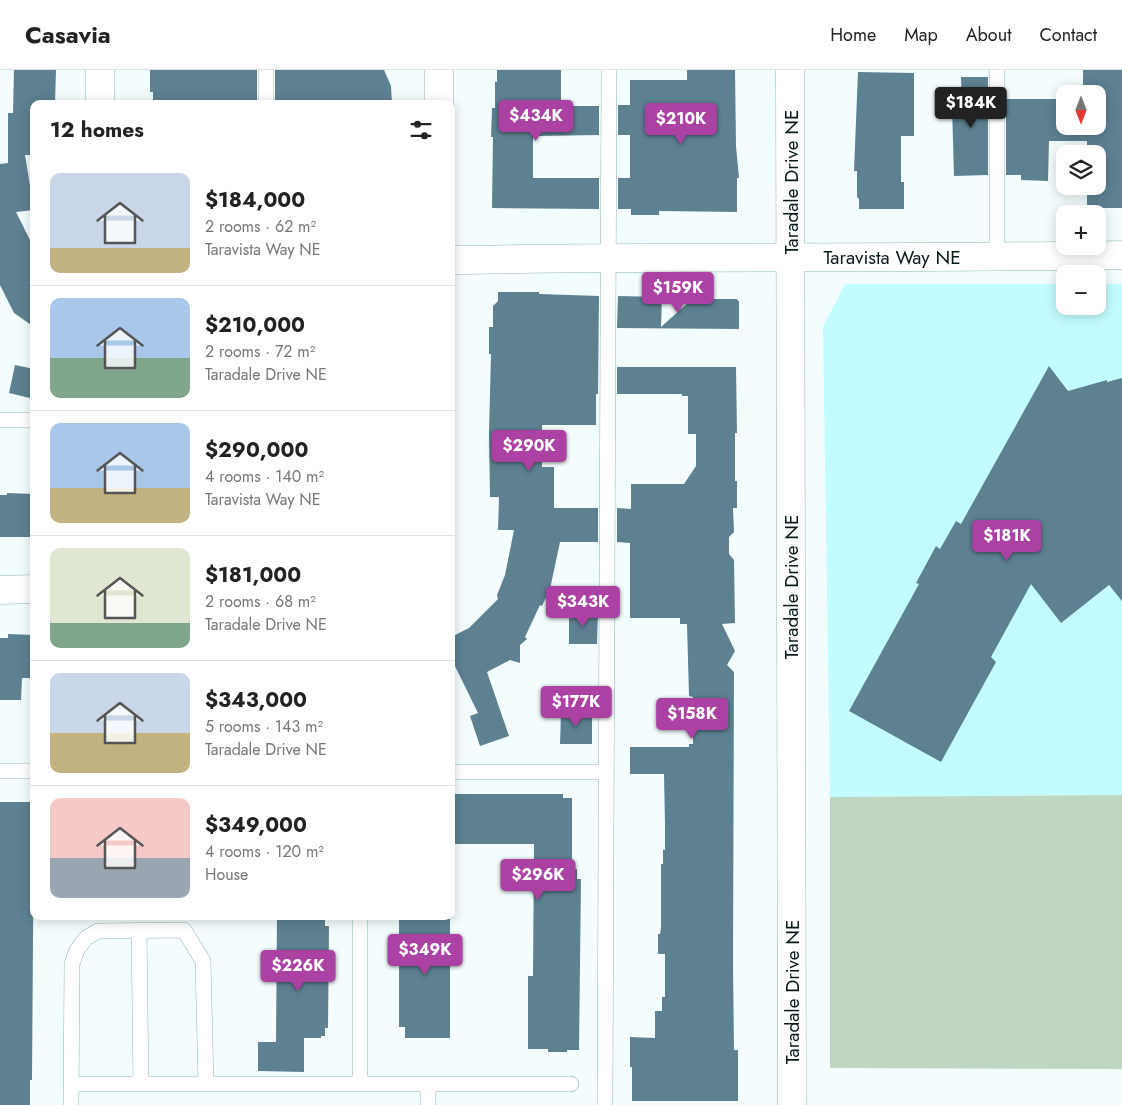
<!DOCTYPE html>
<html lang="en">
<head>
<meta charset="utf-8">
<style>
	:root { --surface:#fff; --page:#f6f6f6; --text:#222; --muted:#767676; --line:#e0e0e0; --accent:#aa41a3 }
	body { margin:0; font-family:Jost,sans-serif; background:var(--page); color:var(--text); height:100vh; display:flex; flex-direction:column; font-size:19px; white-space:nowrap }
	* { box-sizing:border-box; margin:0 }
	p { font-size:16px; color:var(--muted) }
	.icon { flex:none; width:28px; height:28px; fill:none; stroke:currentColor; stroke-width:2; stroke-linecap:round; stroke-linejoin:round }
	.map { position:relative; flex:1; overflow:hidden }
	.details { position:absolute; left:30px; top:30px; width:425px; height:820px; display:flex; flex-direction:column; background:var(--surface); border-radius:10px; box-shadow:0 2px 12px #0003 }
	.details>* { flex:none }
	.needle { width:32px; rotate:180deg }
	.controls { position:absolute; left:1056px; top:15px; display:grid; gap:10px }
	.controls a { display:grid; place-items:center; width:50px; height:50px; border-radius:10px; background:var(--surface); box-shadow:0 2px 12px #0003; font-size:25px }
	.price { position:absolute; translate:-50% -42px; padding:0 11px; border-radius:5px; background:var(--accent); color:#fff; font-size:16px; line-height:32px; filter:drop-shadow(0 1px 2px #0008) }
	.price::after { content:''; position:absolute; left:50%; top:30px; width:15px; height:11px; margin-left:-8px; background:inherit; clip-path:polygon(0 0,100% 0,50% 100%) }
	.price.on { background:#222; color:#fff }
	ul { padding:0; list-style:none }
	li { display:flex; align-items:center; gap:15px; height:125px; padding:0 20px }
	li+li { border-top:1px solid var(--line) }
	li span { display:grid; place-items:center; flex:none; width:140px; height:100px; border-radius:10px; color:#555 }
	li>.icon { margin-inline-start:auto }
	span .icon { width:60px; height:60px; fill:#fffc; stroke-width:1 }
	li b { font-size:21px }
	h2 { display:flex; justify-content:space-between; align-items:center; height:60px; padding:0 20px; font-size:21px }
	header { display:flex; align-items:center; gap:30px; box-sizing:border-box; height:70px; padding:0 25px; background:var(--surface); border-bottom:1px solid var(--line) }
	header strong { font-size:24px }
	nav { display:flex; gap:28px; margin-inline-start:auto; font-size:18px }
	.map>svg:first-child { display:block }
	.built { fill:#c3fcfe }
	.green { fill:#bfd7c1 }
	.building { fill:#5d8191 }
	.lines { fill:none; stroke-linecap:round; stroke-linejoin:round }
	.service-casing { stroke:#8bb7b9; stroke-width:16 }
	.minor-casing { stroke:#8bb7b9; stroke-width:29 }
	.tertiary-casing { stroke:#8bb7b9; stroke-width:29 }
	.service { stroke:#fff; stroke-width:15 }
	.minor { stroke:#fff; stroke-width:28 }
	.tertiary { stroke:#fff; stroke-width:28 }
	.labels { text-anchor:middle; stroke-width:5; stroke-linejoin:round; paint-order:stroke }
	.street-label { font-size:19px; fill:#08191a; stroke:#fff }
</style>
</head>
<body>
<header>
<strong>Casavia</strong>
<nav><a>Home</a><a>Map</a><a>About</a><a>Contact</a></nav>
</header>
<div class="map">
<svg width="1122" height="1035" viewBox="0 0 1122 1035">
	<rect width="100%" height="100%" fill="#f4fdfd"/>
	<!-- built -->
	<path class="built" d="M 845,214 L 1065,214 L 1065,236 L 1098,236 L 1098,214 L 1122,214 L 1122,725 L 830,727 L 823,257 Z"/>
	<!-- green -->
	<path class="green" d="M 1122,725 L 1122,999 L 830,998 L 830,727 Z"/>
	<!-- building -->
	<path class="building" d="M 14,0 L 56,0 L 55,34 L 34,34 L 34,85 L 25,85 L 34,140 L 16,142 L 34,178 L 34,257 L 14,243 L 0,215 L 0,94 L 8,93 L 8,43 L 13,43 Z
		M 150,0 L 257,0 L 257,34 L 153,34 L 153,22 L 150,22 Z
		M 275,0 L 384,0 L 391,16 L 392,34 L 275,34 Z
		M 497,0 L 561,0 L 561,36 L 599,36 L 599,65 L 538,66 L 538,68 L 533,68 L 533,108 L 599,108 L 599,139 L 492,138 L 493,67 L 491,67 L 492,38 L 495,38 L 495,12 L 497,12 Z
		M 687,0 L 735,0 L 736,76 L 739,108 L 737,108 L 737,142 L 659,141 L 659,145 L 631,145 L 631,139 L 618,139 L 618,108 L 630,108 L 630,65 L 618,65 L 618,35 L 630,35 L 630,10 L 687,10 Z
		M 1083,0 L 1122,0 L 1122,138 L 1087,138 L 1087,116 L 1098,116 L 1098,84 L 1087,84 L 1087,71 L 1049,71 L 1048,111 L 1021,110 L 1021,105 L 1006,105 L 1006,29 L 1065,29 L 1065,56 L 1098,56 L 1098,24 L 1083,24 Z
		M 858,2 L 914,3 L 914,66 L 901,66 L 901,112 L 904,112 L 904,139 L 859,139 L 859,129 L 857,127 L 857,101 L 854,101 Z
		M 961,7 L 988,7 L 988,105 L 954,106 L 952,36 L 962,36 Z
		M 498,222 L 539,222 L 539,224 L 599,226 L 598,324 L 596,324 L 596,355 L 542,355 L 542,397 L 554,397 L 554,438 L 598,438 L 598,472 L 560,472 L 550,519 L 542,536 L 540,535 L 525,567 L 527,569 L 520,575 L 520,593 L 510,590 L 487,602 L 509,666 L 480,676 L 470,646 L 478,643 L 451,588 L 451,567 L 469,558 L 498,529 L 497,525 L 505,505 L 514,460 L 498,460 L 499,427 L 490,427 L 489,362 L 491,284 L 489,284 L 489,257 L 493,257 L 493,236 L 498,231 Z
		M 618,226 L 662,227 L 661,257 L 692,229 L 737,229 L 738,231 L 739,231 L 739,259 L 617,258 Z
		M 15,295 L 34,299 L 34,329 L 9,323 Z
		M 1049,296 L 1068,321 L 1107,310 L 1107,312 L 1122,308 L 1122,531 L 1109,515 L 1061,553 L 1031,514 L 991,587 L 996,592 L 941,692 L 849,641 L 919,514 L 916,513 L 936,476 L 940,479 L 956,451 L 961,454 Z
		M 617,297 L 736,297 L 737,363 L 735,363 L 735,411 L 737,411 L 737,438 L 733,438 L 734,462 L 729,467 L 729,484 L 734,490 L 735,553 L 722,554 L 735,581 L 727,595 L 734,602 L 733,894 L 734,980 L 738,980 L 738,1031 L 632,1031 L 632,997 L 630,997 L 630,967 L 655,968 L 655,941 L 662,941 L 662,927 L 665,927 L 665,884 L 658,884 L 658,864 L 660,864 L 661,857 L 661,794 L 663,794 L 663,780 L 665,780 L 665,755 L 664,704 L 630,704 L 630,677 L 689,677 L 689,674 L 693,674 L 693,627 L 689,626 L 687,554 L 680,554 L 680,548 L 630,548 L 630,473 L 617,472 L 617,438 L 631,439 L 631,414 L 684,414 L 696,396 L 696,364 L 688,364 L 688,326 L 682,326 L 682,324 L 617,324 Z
		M 7,423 L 34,424 L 34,467 L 0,467 L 0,425 L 7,425 Z
		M 569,543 L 598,543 L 597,574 L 569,574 Z
		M 8,564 L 34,565 L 34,608 L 22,608 L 21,630 L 0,630 L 0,568 L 8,568 Z
		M 561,642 L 592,642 L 592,674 L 560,674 Z
		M 451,724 L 563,724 L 563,728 L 572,728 L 572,799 L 577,799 L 577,809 L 581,809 L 579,980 L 567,980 L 567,982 L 548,982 L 548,979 L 528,979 L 528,906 L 533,906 L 534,774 L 451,774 Z
		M 0,732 L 34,732 L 32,1010 L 30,1010 L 30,1035 L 0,1035 Z
		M 277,846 L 325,846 L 325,856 L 329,856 L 328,958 L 325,958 L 325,966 L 321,966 L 321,968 L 304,968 L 304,1002 L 258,1001 L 258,972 L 276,972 Z
		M 405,846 L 450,846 L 450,968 L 405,968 L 405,957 L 399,957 L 399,847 Z"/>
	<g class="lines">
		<defs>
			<path id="service" d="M 266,0 L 266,34
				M 997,0 L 997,187
				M 0,350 L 34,350
				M 0,701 L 34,701
				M 451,702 L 605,702
				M 360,846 L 360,1014
				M 139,861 L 141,1014
				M 71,1014 L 571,1014
				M 428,1014 L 428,1035
				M 71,1035 L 72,894 L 77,880 L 86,868 L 98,861 L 184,860 L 203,891 L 206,1014
				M 605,1035 L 609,0"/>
			<path id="minor" d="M 100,0 L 100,34
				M 439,0 L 439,34
				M 451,190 C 675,186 898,189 1122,185
				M 0,520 L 34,519"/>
			<path id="tertiary" d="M 790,0 L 792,1035"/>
		</defs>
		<!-- service casing -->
		<use href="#service" class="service-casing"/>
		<!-- minor casing -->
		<use href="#minor" class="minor-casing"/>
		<!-- tertiary casing -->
		<use href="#tertiary" class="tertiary-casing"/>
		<!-- service -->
		<use href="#service" class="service"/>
		<!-- minor -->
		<use href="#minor" class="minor"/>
		<!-- tertiary -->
		<use href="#tertiary" class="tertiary"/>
	</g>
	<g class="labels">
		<!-- street labels -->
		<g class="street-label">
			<text transform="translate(791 112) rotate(-90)" y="7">Taradale Drive NE</text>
			<text x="892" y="194">Taravista Way NE</text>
			<text transform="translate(791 517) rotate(-90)" y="7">Taradale Drive NE</text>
			<text transform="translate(792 922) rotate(-90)" y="7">Taradale Drive NE</text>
		</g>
	</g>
</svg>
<div class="controls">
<a><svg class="needle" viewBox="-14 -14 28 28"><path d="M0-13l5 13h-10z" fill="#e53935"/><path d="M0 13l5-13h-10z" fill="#767676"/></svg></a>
<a><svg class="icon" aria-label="layers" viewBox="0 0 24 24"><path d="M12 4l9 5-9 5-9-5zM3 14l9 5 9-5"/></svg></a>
<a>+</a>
<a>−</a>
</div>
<b class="price on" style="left:971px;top:59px">$184K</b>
<b class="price" style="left:536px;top:72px">$434K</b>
<b class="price" style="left:681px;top:75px">$210K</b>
<b class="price" style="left:678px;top:244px">$159K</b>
<b class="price" style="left:529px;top:402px">$290K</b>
<b class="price" style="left:1007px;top:492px">$181K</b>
<b class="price" style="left:583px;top:558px">$343K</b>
<b class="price" style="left:576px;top:658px">$177K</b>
<b class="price" style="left:692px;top:670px">$158K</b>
<b class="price" style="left:538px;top:831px">$296K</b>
<b class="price" style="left:425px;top:906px">$349K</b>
<b class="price" style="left:298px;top:922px">$226K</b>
<section class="details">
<h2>12 homes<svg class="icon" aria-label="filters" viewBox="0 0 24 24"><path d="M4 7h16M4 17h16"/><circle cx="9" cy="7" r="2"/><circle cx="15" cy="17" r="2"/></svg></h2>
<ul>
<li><span style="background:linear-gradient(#c9d6e8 75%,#c2b280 0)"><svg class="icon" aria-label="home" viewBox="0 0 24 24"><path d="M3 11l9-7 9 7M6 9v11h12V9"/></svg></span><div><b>$184,000</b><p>2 rooms · 62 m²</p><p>Taravista Way NE</p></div></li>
<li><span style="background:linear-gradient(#a9c7e8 60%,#7fa58c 0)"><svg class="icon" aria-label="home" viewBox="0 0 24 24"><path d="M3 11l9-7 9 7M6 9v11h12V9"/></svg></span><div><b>$210,000</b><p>2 rooms · 72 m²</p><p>Taradale Drive NE</p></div></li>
<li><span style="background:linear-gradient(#a9c7e8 65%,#c2b280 0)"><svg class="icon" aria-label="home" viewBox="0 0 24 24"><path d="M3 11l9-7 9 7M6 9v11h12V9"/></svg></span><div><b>$290,000</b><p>4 rooms · 140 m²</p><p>Taravista Way NE</p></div></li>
<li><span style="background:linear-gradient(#dfe7d0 75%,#7fa58c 0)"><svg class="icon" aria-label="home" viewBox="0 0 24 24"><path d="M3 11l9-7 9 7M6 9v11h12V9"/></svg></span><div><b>$181,000</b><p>2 rooms · 68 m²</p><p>Taradale Drive NE</p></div></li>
<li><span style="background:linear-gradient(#c9d6e8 60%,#c2b280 0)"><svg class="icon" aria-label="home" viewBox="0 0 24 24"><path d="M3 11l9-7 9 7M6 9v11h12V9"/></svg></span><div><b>$343,000</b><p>5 rooms · 143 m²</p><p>Taradale Drive NE</p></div></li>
<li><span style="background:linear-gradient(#f6c9c9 60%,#9aa5b1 0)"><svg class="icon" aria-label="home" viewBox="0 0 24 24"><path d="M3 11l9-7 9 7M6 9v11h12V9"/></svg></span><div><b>$349,000</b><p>4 rooms · 120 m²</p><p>House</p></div></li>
</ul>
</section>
</div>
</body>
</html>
